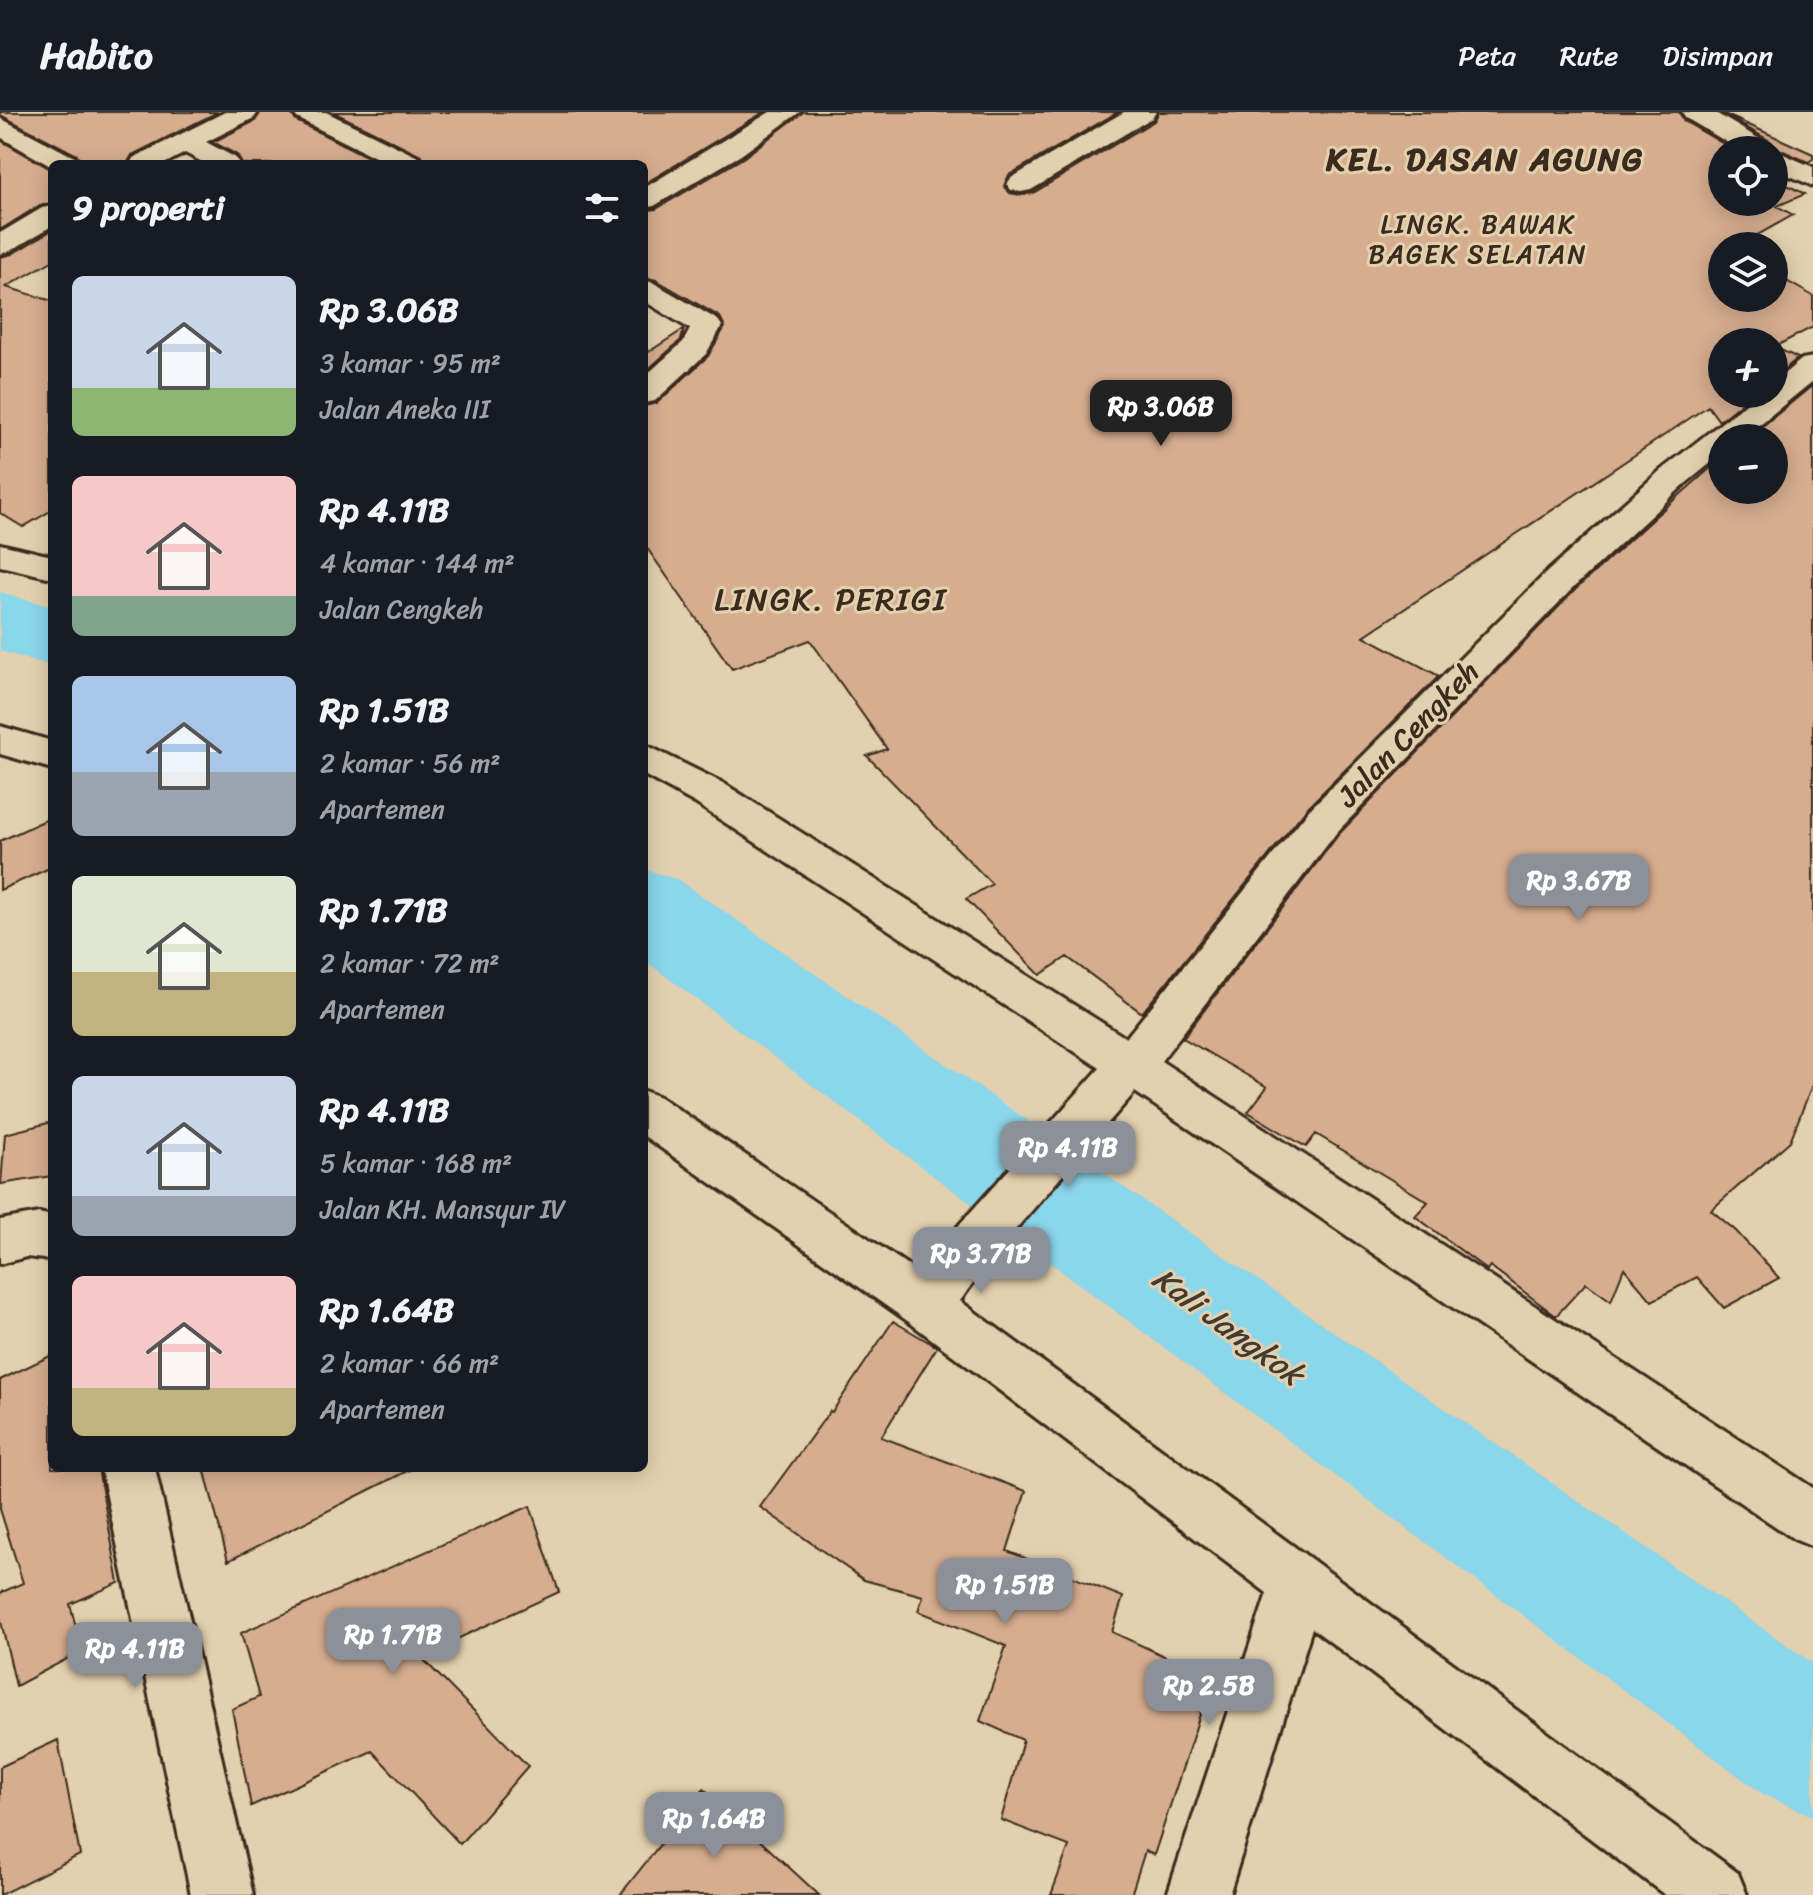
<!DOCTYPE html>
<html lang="id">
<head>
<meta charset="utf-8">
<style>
	:root { --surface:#171b24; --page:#20242c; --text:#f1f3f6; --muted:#9ea1a6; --line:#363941; --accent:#8c9099 }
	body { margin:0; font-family:Sriracha,sans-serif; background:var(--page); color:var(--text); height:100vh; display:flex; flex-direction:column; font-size:30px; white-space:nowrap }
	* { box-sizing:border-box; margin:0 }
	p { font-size:26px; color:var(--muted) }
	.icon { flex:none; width:44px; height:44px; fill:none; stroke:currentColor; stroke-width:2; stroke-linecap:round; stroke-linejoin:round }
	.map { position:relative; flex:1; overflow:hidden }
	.side { position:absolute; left:48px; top:48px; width:600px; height:1312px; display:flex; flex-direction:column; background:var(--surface); border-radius:12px; box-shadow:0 4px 20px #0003 }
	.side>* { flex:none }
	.controls { position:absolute; left:1708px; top:24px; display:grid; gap:16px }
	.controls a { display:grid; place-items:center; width:80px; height:80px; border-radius:50%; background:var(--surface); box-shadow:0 4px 20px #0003; font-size:40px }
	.price { position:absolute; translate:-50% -68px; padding:0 18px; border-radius:16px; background:var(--accent); color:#fff; font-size:26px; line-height:52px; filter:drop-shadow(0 2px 4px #0008) }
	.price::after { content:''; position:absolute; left:50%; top:48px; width:24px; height:18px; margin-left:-12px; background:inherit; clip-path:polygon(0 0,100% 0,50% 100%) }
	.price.active { background:#222; color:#fff }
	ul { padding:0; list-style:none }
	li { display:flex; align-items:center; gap:24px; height:200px; padding:0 24px }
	li span { display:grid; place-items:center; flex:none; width:224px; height:160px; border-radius:12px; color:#555 }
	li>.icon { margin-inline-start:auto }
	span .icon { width:96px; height:96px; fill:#fffc; stroke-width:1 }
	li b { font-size:34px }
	h2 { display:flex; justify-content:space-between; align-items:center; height:96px; padding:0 24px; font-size:34px }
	header { display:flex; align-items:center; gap:48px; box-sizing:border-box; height:112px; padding:0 40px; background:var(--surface); border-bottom:2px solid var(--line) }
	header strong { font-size:38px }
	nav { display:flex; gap:44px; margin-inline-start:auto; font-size:28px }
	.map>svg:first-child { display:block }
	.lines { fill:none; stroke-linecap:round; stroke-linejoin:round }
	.river { fill:#8ad6ea; fill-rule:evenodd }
	.building { fill:#d6ad8f; stroke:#3b2a1e; stroke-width:2 }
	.minor-casing { stroke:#3b2a1e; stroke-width:6 }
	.minor { fill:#e3d0ae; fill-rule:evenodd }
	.labels { text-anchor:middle; stroke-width:6; stroke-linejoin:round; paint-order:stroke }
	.far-neighbourhood-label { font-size:26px; letter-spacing:2px; fill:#3b2a1e; stroke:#e3d0ae }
	.street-label { font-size:30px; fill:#3b2a1e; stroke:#e3d0ae }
	.far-district-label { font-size:32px; font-weight:bold; letter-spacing:2px; fill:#3b2a1e; stroke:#e3d0ae }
	.neighbourhood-label { font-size:32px; letter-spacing:2px; fill:#3b2a1e; stroke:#e3d0ae }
	.water-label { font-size:32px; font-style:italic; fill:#433b32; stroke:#e3d0ae }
</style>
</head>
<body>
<header>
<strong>Habito</strong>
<nav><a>Peta</a><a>Rute</a><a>Disimpan</a></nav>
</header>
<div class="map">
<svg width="1813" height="1783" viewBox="0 0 1813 1783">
	<rect width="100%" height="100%" fill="#e3d0ae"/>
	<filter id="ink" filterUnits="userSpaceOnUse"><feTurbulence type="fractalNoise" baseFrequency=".0125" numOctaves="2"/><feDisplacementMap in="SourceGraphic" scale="16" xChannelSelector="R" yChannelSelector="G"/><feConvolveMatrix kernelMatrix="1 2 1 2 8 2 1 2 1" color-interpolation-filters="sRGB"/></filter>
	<g filter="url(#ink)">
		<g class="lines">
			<!-- river -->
			<path class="river" d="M 0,480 L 52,495 L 52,554 L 0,539 Z
				M 644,757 L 679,768 L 1813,1551 L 1813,1704 L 1764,1683 L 644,848 Z"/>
		</g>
		<!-- building -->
		<path class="building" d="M 0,0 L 218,0 L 132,43 L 127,52 L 82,52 L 77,43 L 0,3 Z
			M 261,0 L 290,0 L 296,9 L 382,52 L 242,52 L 237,43 L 213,30 L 255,9 Z
			M 333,0 L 764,0 L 644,72 L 644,52 L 426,52 L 421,43 Z
			M 803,0 L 1118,0 L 1009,63 L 1004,74 L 1010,81 L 1020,83 L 1033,81 L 1154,9 L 1159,0 L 1679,0 L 1684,9 L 1734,38 L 1722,38 L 1722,90 L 1774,90 L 1774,60 L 1782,64 L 1775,67 L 1805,82 L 1777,94 L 1793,103 L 1738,134 L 1722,134 L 1722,186 L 1774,186 L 1774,162 L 1813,184 L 1813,215 L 1774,235 L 1798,246 L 1774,266 L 1774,230 L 1722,230 L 1722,282 L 1753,282 L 1719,309 L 1708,294 L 1364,524 L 1439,564 L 1307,696 L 1142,901 L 1067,845 L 1040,863 L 966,787 L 992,772 L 867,644 L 887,637 L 810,528 L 732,557 L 644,432 L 644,294 L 657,291 L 708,244 L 725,215 L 720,205 L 656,168 L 644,165 L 644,99 L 656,97 L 743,46 Z
			M 1720,0 L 1813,42 L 1813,47 L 1808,50 L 1774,35 L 1770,29 Z
			M 0,28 L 52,58 L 52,91 L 40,93 L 0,118 Z
			M 52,118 L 52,149 L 6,175 L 52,189 L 52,398 L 23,415 L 0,401 L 0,145 L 12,142 Z
			M 684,217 L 681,228 L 644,261 L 644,243 Z
			M 1813,273 L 1813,971 L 1790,1029 L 1711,1098 L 1736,1119 L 1779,1166 L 1724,1196 L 1697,1165 L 1652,1189 L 1624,1156 L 1611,1189 L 1586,1171 L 1556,1204 L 1490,1154 L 1487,1158 L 1415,1104 L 1428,1090 L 1316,1022 L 1306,1035 L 1248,1000 L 1267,975 L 1183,926 L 1339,722 L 1576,477 L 1658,402 L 1722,346 L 1722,378 L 1774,378 L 1774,326 L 1748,326 Z
			M 52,705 L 52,755 L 0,778 L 0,729 Z
			M 52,1010 L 52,1064 L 1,1072 L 5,1022 Z
			M 893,1209 L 937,1235 L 881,1325 L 1026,1379 L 1007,1439 L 1123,1485 L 1112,1520 L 1212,1566 L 1154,1743 L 1145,1739 L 1131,1783 L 1051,1783 L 1069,1734 L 1001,1708 L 1023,1628 L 980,1609 L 1006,1534 L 918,1499 L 923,1484 L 864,1468 L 760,1395 L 830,1299 L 832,1300 Z
			M 52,1243 L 52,1356 L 98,1356 L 119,1471 L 70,1492 L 82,1539 L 16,1574 L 0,1505 L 0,1481 L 23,1471 L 0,1397 L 0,1268 Z
			M 204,1356 L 413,1356 L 228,1449 Z
			M 530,1394 L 559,1480 L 420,1544 L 528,1654 L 460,1732 L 372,1639 L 251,1694 L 232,1597 L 259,1585 L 241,1521 Z
			M 58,1628 L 80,1743 L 0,1783 L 0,1655 Z
			M 704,1677 L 819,1783 L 620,1783 Z"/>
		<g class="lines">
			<defs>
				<path id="minor" d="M 225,0 L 258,0 L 254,6 L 206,30 L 236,46 L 239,52 L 206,52 L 185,41 L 164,52 L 130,52 L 133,46 Z
					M 293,0 L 326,0 L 420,46 L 423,52 L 389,52 L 297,6 Z
					M 770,0 L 800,0 L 741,43 L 654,94 L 644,96 L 644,76 Z
					M 1124,0 L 1156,0 L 1152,6 L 1031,78 L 1021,80 L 1011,78 L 1007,72 L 1011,66 Z
					M 1682,0 L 1714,0 L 1768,32 L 1772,38 L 1740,38 L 1686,6 Z
					M 0,6 L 76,46 L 79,52 L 52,52 L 52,55 L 0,25 Z
					M 1774,38 L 1813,55 L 1813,74 L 1774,57 Z
					M 52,94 L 52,114 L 10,139 L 0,142 L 0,121 L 42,96 Z
					M 644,168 L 654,171 L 718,208 L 722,214 L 706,242 L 655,289 L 644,291 L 644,265 L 683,230 L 690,217 L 644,189 Z
					M 1813,245 L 1813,269 L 1743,326 L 1722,326 L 1722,342 L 1685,372 L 1574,475 L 1337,720 L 1161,949 L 1813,1376 L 1813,1435 L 1794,1427 L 1135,980 L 993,1143 L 960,1189 L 1738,1761 L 1747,1783 L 1665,1783 L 1312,1516 L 1229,1783 L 1167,1783 L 1267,1481 L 909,1210 L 644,1024 L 644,979 L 660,985 L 921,1162 L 959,1113 L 1100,956 L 695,691 L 644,663 L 644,632 L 723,671 L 1126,926 L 1309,698 L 1548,459 L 1661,358 L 1758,282 L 1774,282 L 1774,270 L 1802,247 Z
					M 0,432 L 52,444 L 52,466 L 0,454 Z
					M 0,614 L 52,629 L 52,657 L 0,642 Z
					M 39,1101 L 52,1104 L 52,1148 L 26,1145 L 0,1152 L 0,1108 Z
					M 101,1356 L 155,1356 L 253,1783 L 191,1783 Z"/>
			</defs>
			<!-- minor casing -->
			<use href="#minor" class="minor-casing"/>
			<!-- minor -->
			<use href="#minor" class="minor"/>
		</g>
	</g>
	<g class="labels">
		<!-- far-neighbourhood labels -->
		<g class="far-neighbourhood-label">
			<text x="1478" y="121">LINGK. BAWAK<tspan x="1478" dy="30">BAGEK SELATAN</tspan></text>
		</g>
		<!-- street labels -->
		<g class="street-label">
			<text transform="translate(1408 622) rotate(-46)" y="10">Jalan Cengkeh</text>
		</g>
		<!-- far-district labels -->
		<g class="far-district-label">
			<text x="1485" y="58">KEL. DASAN AGUNG</text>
		</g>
		<!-- neighbourhood labels -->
		<g class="neighbourhood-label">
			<text x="831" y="498">LINGK. PERIGI</text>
		</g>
		<!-- water labels -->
		<g class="water-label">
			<text transform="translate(1228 1214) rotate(36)" y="11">Kali Jangkok</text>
		</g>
	</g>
</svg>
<div class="controls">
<a><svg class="icon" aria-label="locate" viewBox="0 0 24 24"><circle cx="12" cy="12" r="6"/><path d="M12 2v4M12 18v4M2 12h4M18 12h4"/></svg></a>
<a><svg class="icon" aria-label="layers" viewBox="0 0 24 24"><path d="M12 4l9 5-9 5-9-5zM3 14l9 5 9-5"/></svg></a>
<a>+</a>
<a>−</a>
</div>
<b class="price active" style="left:1161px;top:336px">Rp 3.06B</b>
<b class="price" style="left:1579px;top:810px">Rp 3.67B</b>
<b class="price" style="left:1068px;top:1077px">Rp 4.11B</b>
<b class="price" style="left:981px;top:1183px">Rp 3.71B</b>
<b class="price" style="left:1005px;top:1514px">Rp 1.51B</b>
<b class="price" style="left:393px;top:1564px">Rp 1.71B</b>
<b class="price" style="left:135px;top:1578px">Rp 4.11B</b>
<b class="price" style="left:1209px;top:1615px">Rp 2.5B</b>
<b class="price" style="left:714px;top:1748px">Rp 1.64B</b>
<section class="side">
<h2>9 properti<svg class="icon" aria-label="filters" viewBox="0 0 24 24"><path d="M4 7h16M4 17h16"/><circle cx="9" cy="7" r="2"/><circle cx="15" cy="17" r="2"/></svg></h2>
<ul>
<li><span style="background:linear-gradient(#c9d6e8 70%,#8fb573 0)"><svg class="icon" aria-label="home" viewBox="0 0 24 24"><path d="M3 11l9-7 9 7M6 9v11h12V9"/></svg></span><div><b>Rp 3.06B</b><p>3 kamar · 95 m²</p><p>Jalan Aneka III</p></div></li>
<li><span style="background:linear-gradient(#f6c9c9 75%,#7fa58c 0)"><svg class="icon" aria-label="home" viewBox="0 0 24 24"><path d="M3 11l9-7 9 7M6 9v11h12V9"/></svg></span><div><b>Rp 4.11B</b><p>4 kamar · 144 m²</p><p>Jalan Cengkeh</p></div></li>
<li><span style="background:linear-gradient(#a9c7e8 60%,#9aa5b1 0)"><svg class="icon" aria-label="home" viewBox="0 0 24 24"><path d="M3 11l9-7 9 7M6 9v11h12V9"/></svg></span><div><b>Rp 1.51B</b><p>2 kamar · 56 m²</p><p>Apartemen</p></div></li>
<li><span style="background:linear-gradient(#dfe7d0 60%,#c2b280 0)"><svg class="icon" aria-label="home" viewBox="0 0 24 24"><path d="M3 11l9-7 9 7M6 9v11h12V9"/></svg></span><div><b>Rp 1.71B</b><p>2 kamar · 72 m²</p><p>Apartemen</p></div></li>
<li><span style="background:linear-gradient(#c9d6e8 75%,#9aa5b1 0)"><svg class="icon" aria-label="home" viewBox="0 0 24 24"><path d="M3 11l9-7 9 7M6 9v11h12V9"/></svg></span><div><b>Rp 4.11B</b><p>5 kamar · 168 m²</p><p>Jalan KH. Mansyur IV</p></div></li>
<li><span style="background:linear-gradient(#f6c9c9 70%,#c2b280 0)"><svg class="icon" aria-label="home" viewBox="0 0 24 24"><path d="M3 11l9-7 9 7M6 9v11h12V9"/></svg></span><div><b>Rp 1.64B</b><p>2 kamar · 66 m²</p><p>Apartemen</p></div></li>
</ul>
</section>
</div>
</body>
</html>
